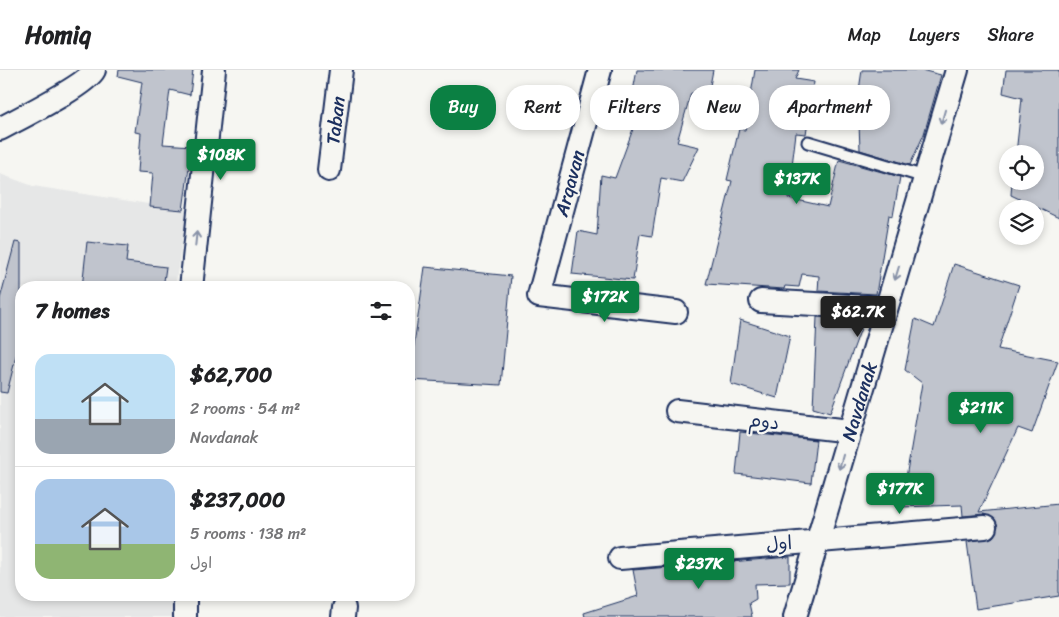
<!DOCTYPE html>
<html lang="en">
<head>
<meta charset="utf-8">
<style>
	:root { --surface:#fff; --page:#f2f2f2; --text:#202124; --muted:#757577; --line:#e0e0e0; --accent:#0b8043 }
	body { margin:0; font-family:Sriracha,"Playpen Sans Arabic",sans-serif; background:var(--page); color:var(--text); height:100vh; display:flex; flex-direction:column; font-size:19px; white-space:nowrap }
	* { box-sizing:border-box; margin:0 }
	p { font-size:16px; color:var(--muted) }
	.icon { flex:none; width:28px; height:28px; fill:none; stroke:currentColor; stroke-width:2; stroke-linecap:round; stroke-linejoin:round }
	.map { position:relative; flex:1; overflow:hidden }
	.details { position:absolute; left:15px; top:211px; width:400px; height:320px; display:flex; flex-direction:column; background:var(--surface); border-radius:20px; box-shadow:0 2px 8px #0003 }
	.details>* { flex:none }
	.hud { position:absolute; left:430px; top:15px; width:475px; height:45px; display:flex; gap:10px }
	.buttons { position:absolute; left:999px; top:75px; display:grid; gap:10px }
	.buttons a { display:grid; place-items:center; width:45px; height:45px; border-radius:50%; background:var(--surface); box-shadow:0 2px 8px #0003; font-size:25px }
	.price { position:absolute; translate:-50% -42px; padding:0 11px; border-radius:5px; background:var(--accent); color:#fff; font-size:16px; line-height:32px; filter:drop-shadow(0 1px 2px #0008) }
	.price::after { content:''; position:absolute; left:50%; top:30px; width:15px; height:11px; margin-left:-8px; background:inherit; clip-path:polygon(0 0,100% 0,50% 100%) }
	.price.active { background:#222; color:#fff }
	ul { padding:0; list-style:none }
	li { display:flex; align-items:center; gap:15px; height:125px; padding:0 20px }
	li+li { border-top:1px solid var(--line) }
	li span { display:grid; place-items:center; flex:none; width:140px; height:100px; border-radius:15px; color:#555 }
	li>.icon { margin-inline-start:auto }
	span .icon { width:60px; height:60px; fill:#fffc; stroke-width:1 }
	li b { font-size:21px }
	h2 { display:flex; justify-content:space-between; align-items:center; height:60px; padding:0 20px; font-size:21px }
	.chip { padding:0 18px; border-radius:20px; background:var(--surface); box-shadow:0 2px 8px #0003; font-size:18px; line-height:45px }
	.chip.active { background:var(--accent); color:#fff }
	header { display:flex; align-items:center; gap:30px; box-sizing:border-box; height:70px; padding:0 25px; background:var(--surface); border-bottom:1px solid var(--line) }
	header strong { font-size:24px }
	nav { display:flex; gap:28px; margin-inline-start:auto; font-size:18px }
	.map>svg:first-child { display:block }
	.built { fill:#e6e7e7 }
	.building { fill:#c0c4cd; stroke:#1b2f5e }
	.lines { fill:none; stroke-linecap:round; stroke-linejoin:round }
	.lane-casing { stroke:#1b2f5e; stroke-width:15 }
	.street-casing { stroke:#1b2f5e; stroke-width:26 }
	.lane { stroke:#f6f6f2; stroke-width:11 }
	.street { stroke:#f6f6f2; stroke-width:22 }
	.oneway { stroke:#8892a8 }
	.labels { text-anchor:middle; stroke-width:4.5; stroke-linejoin:round; paint-order:stroke }
	.street-label { font-size:19px; fill:#1b2f5e; stroke:#f6f6f2 }
</style>
</head>
<body>
<header>
<strong>Homiq</strong>
<nav><a>Map</a><a>Layers</a><a>Share</a></nav>
</header>
<div class="map">
<svg width="1059" height="547" viewBox="0 0 1059 547">
	<rect width="100%" height="100%" fill="#f6f6f2"/>
	<filter id="ink" filterUnits="userSpaceOnUse"><feTurbulence type="fractalNoise" baseFrequency=".02" numOctaves="2"/><feDisplacementMap in="SourceGraphic" scale="10" xChannelSelector="R" yChannelSelector="G"/><feConvolveMatrix kernelMatrix="1 2 1 2 8 2 1 2 1" color-interpolation-filters="sRGB"/></filter>
	<g filter="url(#ink)">
		<!-- built -->
		<path class="built" d="M 0,104 L 33,116 L 187,140 L 175,217 L 21,218 L 21,525 L 173,525 L 174,547 L 0,547 Z"/>
		<!-- building -->
		<path class="building" d="M 119,0 L 193,0 L 190,25 L 170,20 L 163,74 L 192,76 L 183,140 L 150,137 L 153,103 L 138,102 L 141,63 L 135,62 L 142,12 L 118,6 Z
			M 637,0 L 713,0 L 708,26 L 691,23 L 677,72 L 699,77 L 682,112 L 661,108 L 652,166 L 640,164 L 633,210 L 572,204 L 578,161 L 597,165 L 601,105 L 615,108 L 633,59 L 626,58 Z
			M 755,0 L 799,0 L 795,9 L 814,12 L 806,64 L 796,63 L 788,128 L 828,137 L 839,90 L 900,107 L 893,146 L 889,145 L 876,224 L 818,221 L 819,206 L 802,204 L 799,217 L 785,216 L 784,219 L 706,214 L 732,111 L 727,110 L 739,59 L 745,60 Z
			M 862,0 L 921,0 L 941,5 L 924,64 L 910,95 L 860,80 L 858,27 Z
			M 1006,0 L 1059,0 L 1059,148 L 1011,125 L 1012,111 L 1035,111 L 1035,84 L 1016,84 L 1022,28 L 1003,23 Z
			M 15,172 L 21,173 L 21,266 L 7,323 L 0,322 L 0,229 Z
			M 87,172 L 128,176 L 126,192 L 166,197 L 163,218 L 82,218 Z
			M 954,194 L 1019,215 L 998,279 L 1058,291 L 1032,363 L 1018,358 L 979,442 L 1059,434 L 1059,526 L 976,539 L 967,472 L 993,467 L 998,456 L 995,449 L 984,444 L 963,446 L 962,435 L 901,437 L 922,313 L 905,300 L 915,249 L 934,257 Z
			M 425,197 L 511,206 L 501,315 L 409,310 Z
			M 817,247 L 864,250 L 830,343 L 813,338 Z
			M 740,250 L 790,266 L 777,328 L 731,314 Z
			M 740,362 L 816,370 L 811,413 L 736,404 Z
			M 790,487 L 790,513 L 755,514 L 756,529 L 749,533 L 752,547 L 585,547 L 584,543 L 638,526 L 633,500 Z"/>
		<g class="lines">
			<defs>
				<path id="lane" d="M 808,72 L 925,107"/>
				<g id="street">
					<path d="M 600,0 L 539,226 L 676,242"/>
					<path d="M 0,59 C 18,49 87,15 94,0"/>
					<path id="s1" d="M 329,100 L 341,0"/>
					<path d="M 191,218 L 214,0"/>
					<path d="M 761,231 L 886,238"/>
					<path d="M 677,341 L 850,361"/>
					<path d="M 620,488 L 985,457"/>
					<path d="M 185,525 L 185,547"/>
					<path d="M 343,547 L 344,538"/>
					<path id="s2" d="M 795,547 L 957,0"/>
				</g>
			</defs>
			<!-- lane casing -->
			<use href="#lane" class="lane-casing"/>
			<!-- street casing -->
			<use href="#street" class="street-casing"/>
			<!-- lane -->
			<use href="#lane" class="lane"/>
			<!-- street -->
			<use href="#street" class="street"/>
		</g>
		<!-- one-way arrows -->
		<defs><path id="oneway-shaft" d="M-6 0H5M1.5-3L5.5 0L1.5 3" fill="none" stroke-width="1.6" stroke-linecap="round" stroke-linejoin="round" transform="scale(1.25)"/></defs>
		<g class="oneway">
			<use href="#oneway-shaft" transform="translate(943 47) rotate(106)"/>
			<use href="#oneway-shaft" transform="translate(196 169) rotate(-84)"/>
			<use href="#oneway-shaft" transform="translate(897 203) rotate(107)"/>
			<use href="#oneway-shaft" transform="translate(841 392) rotate(106)"/>
		</g>
	</g>
	<g class="labels">
		<!-- street labels -->
		<g class="street-label">
			<text dy="7" stroke="none"><textPath href="#s1" startOffset="50">Taban</textPath></text>
			<text transform="translate(569 113) rotate(-75)" y="7">Arqavan</text>
			<text dy="7" stroke="none"><textPath href="#s2" startOffset="225">Navdanak</textPath></text>
			<text transform="translate(764 351) rotate(6)" y="7">دوم</text>
			<text transform="translate(779 473) rotate(-5)" y="7">اول</text>
		</g>
	</g>
</svg>
<div class="buttons">
<a><svg class="icon" aria-label="locate" viewBox="0 0 24 24"><circle cx="12" cy="12" r="6"/><path d="M12 2v4M12 18v4M2 12h4M18 12h4"/></svg></a>
<a><svg class="icon" aria-label="layers" viewBox="0 0 24 24"><path d="M12 4l9 5-9 5-9-5zM3 14l9 5 9-5"/></svg></a>
</div>
<b class="price" style="left:221px;top:111px">$108K</b>
<b class="price" style="left:797px;top:135px">$137K</b>
<b class="price" style="left:605px;top:253px">$172K</b>
<b class="price active" style="left:858px;top:268px">$62.7K</b>
<b class="price" style="left:981px;top:364px">$211K</b>
<b class="price" style="left:900px;top:445px">$177K</b>
<b class="price" style="left:699px;top:520px">$237K</b>
<div class="hud">
<a class="chip active">Buy</a>
<a class="chip">Rent</a>
<a class="chip">Filters</a>
<a class="chip">New</a>
<a class="chip">Apartment</a>
</div>
<section class="details">
<h2>7 homes<svg class="icon" aria-label="filters" viewBox="0 0 24 24"><path d="M4 7h16M4 17h16"/><circle cx="9" cy="7" r="2"/><circle cx="15" cy="17" r="2"/></svg></h2>
<ul>
<li><span style="background:linear-gradient(#bfe0f5 65%,#9aa5b1 0)"><svg class="icon" aria-label="home" viewBox="0 0 24 24"><path d="M3 11l9-7 9 7M6 9v11h12V9"/></svg></span><div><b>$62,700</b><p>2 rooms · 54 m²</p><p>Navdanak</p></div></li>
<li><span style="background:linear-gradient(#a9c7e8 65%,#8fb573 0)"><svg class="icon" aria-label="home" viewBox="0 0 24 24"><path d="M3 11l9-7 9 7M6 9v11h12V9"/></svg></span><div><b>$237,000</b><p>5 rooms · 138 m²</p><p>اول</p></div></li>
</ul>
</section>
</div>
</body>
</html>
